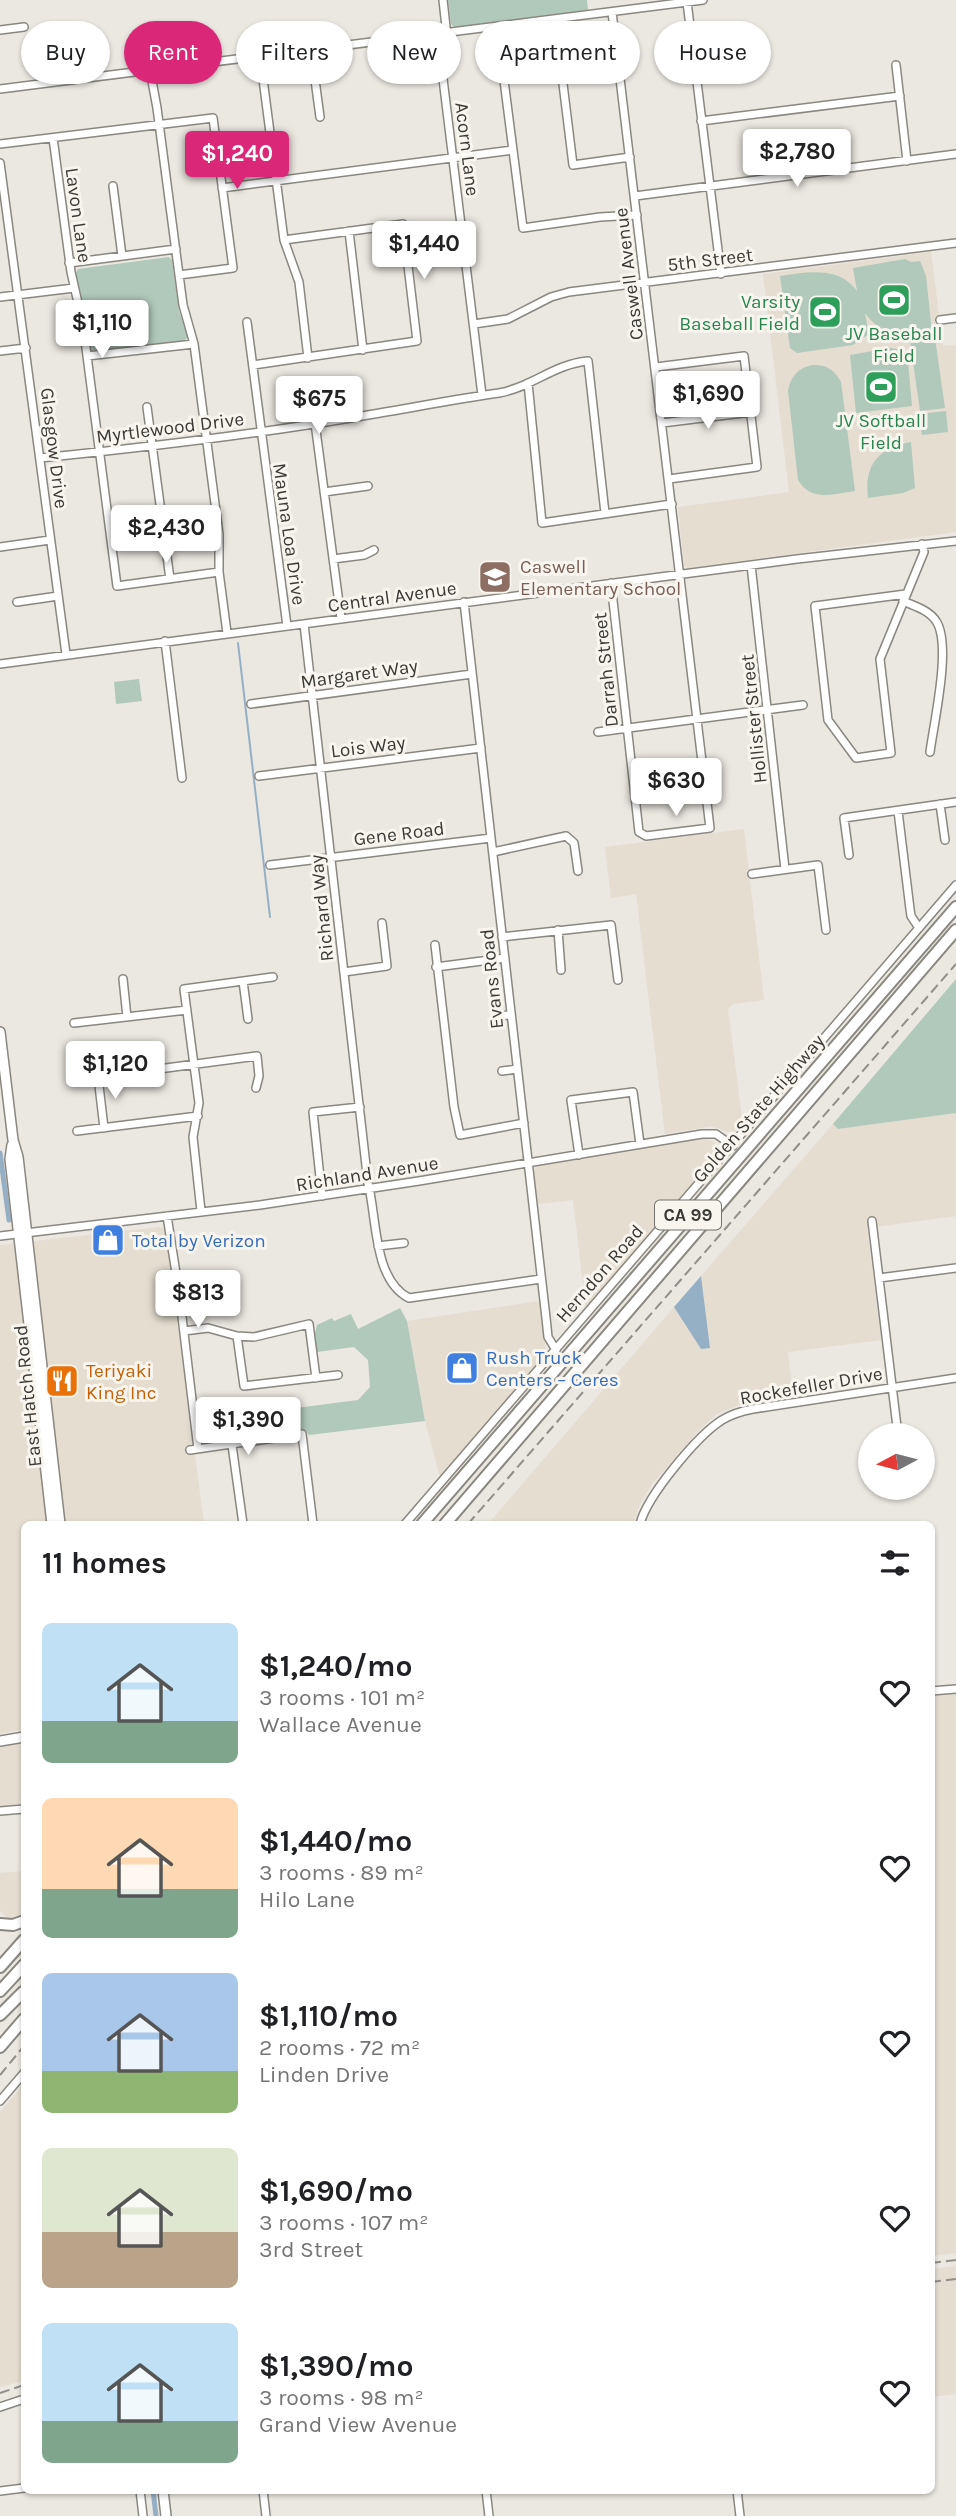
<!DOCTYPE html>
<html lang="en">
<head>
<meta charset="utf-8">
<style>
	:root { --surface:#fff; --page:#f2f2f2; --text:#202124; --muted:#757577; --accent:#db2777 }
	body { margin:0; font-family:Karla,sans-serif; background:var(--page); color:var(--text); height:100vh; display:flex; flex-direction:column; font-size:26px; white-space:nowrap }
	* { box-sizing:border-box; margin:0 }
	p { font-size:23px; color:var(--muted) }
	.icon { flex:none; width:38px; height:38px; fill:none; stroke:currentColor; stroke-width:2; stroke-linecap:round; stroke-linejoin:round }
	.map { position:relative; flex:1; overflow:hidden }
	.side { position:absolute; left:21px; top:1521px; width:914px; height:973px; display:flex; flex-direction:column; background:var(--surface); border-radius:10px; box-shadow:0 2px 5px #0004 }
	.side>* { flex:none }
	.top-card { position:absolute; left:21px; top:21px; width:915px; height:63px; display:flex; gap:14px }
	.needle { width:46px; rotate:263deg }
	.fabs { position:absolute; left:858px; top:1423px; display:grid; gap:14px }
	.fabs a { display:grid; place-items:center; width:77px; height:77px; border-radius:50%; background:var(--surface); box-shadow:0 2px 5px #0004; font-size:35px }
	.price { position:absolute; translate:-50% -60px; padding:0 16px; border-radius:7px; background:#fff; color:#222; font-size:23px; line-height:46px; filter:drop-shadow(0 2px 4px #0008) }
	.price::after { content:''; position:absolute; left:50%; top:42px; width:21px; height:16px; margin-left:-10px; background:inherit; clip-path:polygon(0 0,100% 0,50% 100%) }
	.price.current { background:var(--accent); color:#fff }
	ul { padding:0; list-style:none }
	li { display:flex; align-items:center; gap:21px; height:175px; padding:0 21px }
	li span { display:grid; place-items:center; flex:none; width:196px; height:140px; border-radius:10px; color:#555 }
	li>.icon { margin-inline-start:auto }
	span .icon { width:84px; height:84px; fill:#fffc; stroke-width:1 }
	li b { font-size:30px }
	h2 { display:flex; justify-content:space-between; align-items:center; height:84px; padding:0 21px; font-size:30px }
	.chip { padding:0 24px; border-radius:32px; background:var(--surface); box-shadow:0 2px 5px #0004; font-size:24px; line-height:63px }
	.chip.current { background:var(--accent); color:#fff }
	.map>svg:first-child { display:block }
	.built { fill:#e4ddd0 }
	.green { fill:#b0c9bb }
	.water { fill:#95afc5 }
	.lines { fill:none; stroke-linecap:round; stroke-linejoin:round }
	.stream { stroke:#95afc5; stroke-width:2 }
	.canal { stroke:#95afc5; stroke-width:5 }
	.minor-casing { stroke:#8a8780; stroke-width:10 }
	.major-casing { stroke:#8a8780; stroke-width:12 }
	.highway-casing { stroke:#8a8780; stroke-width:14 }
	.minor { stroke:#fff; stroke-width:7 }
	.major { stroke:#fff; stroke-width:9 }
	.highway { stroke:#fff; stroke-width:10 }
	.rail { stroke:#918e8a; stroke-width:2; stroke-dasharray:10 5; stroke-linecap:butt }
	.labels { text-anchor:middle; stroke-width:6; stroke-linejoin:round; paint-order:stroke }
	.shield { fill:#f8f5ee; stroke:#73716d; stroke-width:2 }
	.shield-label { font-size:18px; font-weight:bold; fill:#3a3936 }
	.street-label { font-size:19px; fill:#3a3936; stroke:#f8f5ee }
	.leisure-label { font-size:19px; fill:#27864d; stroke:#f8f5ee }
	.education-label { font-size:19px; fill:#785e54; stroke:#f8f5ee; text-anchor:start }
	.shop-label { font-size:19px; fill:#366cbe; stroke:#f8f5ee; text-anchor:start }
	.food-label { font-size:19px; fill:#c56008; stroke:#f8f5ee; text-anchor:start }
</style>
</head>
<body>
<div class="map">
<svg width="956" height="2516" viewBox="0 0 956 2516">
	<rect width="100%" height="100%" fill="#ebe7e1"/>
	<!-- built -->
	<path class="built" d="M 931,252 L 943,346 L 956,345 L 956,532 L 688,568 L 684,565 L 678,507 L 789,492 L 763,274 Z
		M 744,829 L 764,1000 L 733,1004 L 728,1009 L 743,1126 L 736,1135 L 712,1126 L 665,1134 L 636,894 L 611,898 L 605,847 Z
		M 956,1113 L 956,1216 L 867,1228 L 881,1340 L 788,1352 L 793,1395 L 751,1400 L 717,1414 L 700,1429 L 653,1483 L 641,1502 L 633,1524 L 488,1524 L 674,1307 L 701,1349 L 710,1347 L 701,1276 L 833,1124 L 838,1129 Z
		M 703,1138 L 714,1142 L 719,1153 L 586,1309 L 573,1200 L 538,1204 L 534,1171 L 538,1166 Z
		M 160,1227 L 165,1230 L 204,1524 L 24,1524 L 24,1729 L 0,1734 L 0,1245 Z
		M 539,1301 L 547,1354 L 440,1477 L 425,1421 L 407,1321 Z
		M 956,1691 L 956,2253 L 931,2256 L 931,1694 Z
		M 24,1742 L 24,1804 L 0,1806 L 0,1747 Z
		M 24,1871 L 24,1914 L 8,1918 L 0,1911 L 0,1873 Z
		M 24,2084 L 24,2381 L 0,2387 L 0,2112 Z
		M 956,2266 L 956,2394 L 931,2397 L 931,2269 Z"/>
	<!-- green -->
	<path class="green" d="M 448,0 L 587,0 L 588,10 L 454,27 L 451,24 Z
		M 169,257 L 172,260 L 179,311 L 188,337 L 184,341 L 95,352 L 91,349 L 76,272 L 78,269 Z
		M 905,259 L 911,262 L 920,261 L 926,276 L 932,332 C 905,336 883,338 865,313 L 869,334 L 853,345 L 797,353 L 790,348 L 780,276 C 808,272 839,266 857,291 L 853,268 Z
		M 935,338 L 945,408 L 920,411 L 910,341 Z
		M 890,348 L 902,350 L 908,361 L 912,406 L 856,413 L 850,355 Z
		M 812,365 C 826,364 835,370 841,382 L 855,491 C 833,494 811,502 798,480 L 788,391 C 790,377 798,368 812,365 Z
		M 946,411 L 948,432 L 922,435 L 919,414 Z
		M 911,442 L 915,488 L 903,493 L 868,498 C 864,465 878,448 911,442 Z
		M 139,679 L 142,701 L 116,704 L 114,682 Z
		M 956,979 L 956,1113 L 838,1129 L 833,1124 Z
		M 400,1308 L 407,1321 L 425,1421 L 309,1435 L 305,1430 L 299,1430 L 296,1408 L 358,1400 L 370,1387 L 368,1360 L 354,1347 L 317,1352 L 315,1333 L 317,1325 L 332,1318 L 334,1321 L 351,1314 L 358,1329 Z"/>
	<!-- water -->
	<path class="water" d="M 701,1276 L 710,1348 L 701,1349 L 674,1307 Z"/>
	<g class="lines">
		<!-- stream -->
		<path class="stream" d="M 238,643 L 270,917"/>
		<!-- canal -->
		<path class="canal" d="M 0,1153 L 9,1220
			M 153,2490 L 156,2516"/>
		<defs>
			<path id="minor" d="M 443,0 L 447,36 L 443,79 L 482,395
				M 687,2 L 721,274
				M 555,19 L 573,165 L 630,157
				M 497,26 L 523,228 L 600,217 L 637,215
				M 0,30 L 24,27
				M 311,50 L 320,117
				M 185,51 L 186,66
				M 260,56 L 284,240 L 299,282 L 308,358
				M 94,62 L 95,77
				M 896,65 L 907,161
				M 150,70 L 157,108 L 183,305 L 194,344 L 219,534 L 219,572 L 227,633
				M 0,89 L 703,0
				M 701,121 L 900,96
				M 53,138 L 71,272 L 83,325 L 117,586 L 219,572
				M 0,144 L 213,118 L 233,268 L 179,275
				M 0,163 L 66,654
				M 113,186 L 122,256
				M 222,188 L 513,150
				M 635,196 L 956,154
				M 349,231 L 363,350
				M 69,263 L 176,249
				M 0,297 L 74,288
				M 940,320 L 956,318
				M 247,322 L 287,626
				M 474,324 L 508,319 L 551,297 L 569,292 L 956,243
				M 0,351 L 26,348
				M 87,356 L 194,344
				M 253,365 L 417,341 L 403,224 L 284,240
				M 656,367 L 744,356 L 757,467 L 669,479
				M 528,383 L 542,523 L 672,504
				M 147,407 L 170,579
				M 315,423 L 341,618
				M 662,423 L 751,412
				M 40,458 C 149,447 260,434 368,415 C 411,408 455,399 499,393 C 532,387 554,364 588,361 L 605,513
				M 324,492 L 368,486
				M 0,547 L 50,540
				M 333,559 L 364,555 L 374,550
				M 751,565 L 785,869
				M 611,583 L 639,832 L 646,836 L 710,828 L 612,12
				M 906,594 L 815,606 L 828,720 L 856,758 L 891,753 L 880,659 L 924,552 L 922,544
				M 903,601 C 914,606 929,610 936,621 C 952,644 934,722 930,752
				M 17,602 L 58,596
				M 464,602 L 546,1318 L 548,1337 L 556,1350
				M 304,624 L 368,1183 C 377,1217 373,1280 409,1298 L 541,1279
				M 165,641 L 182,778
				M 0,664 L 797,559 L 956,541
				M 251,704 L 472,674
				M 598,732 L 803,705
				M 259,776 L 481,748
				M 940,804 L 945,840
				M 898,811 L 910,909 L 911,916 L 919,928
				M 493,852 L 566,836 L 574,843 L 578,871
				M 849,855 L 844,818 L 956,802
				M 270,865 L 491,838
				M 752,874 L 818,865 L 826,930
				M 558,930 L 561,970
				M 502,937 L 611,925 L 618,980
				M 435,945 L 454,1107 L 460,1135 L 524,1123
				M 436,967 L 505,958
				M 344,972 L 387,966 L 382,923
				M 123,979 L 127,1017
				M 243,981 L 248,1019
				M 496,1016 L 511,1015
				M 74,1023 L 187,1010
				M 502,1071 L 517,1069
				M 104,1128 L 98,1077 L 257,1056 L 259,1076 L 256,1088
				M 77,1131 L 198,1116
				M 579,1155 L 571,1100 L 633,1092 L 640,1144
				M 322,1196 L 313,1112 L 360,1107
				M 201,1211 L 193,1137 L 199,1103 L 184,989 L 273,977
				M 167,1216 L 179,1292 L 198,1449
				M 872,1221 L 898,1435
				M 0,1236 L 260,1205 L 419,1181 L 702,1134 L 716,1134 L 733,1146
				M 378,1246 L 404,1243
				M 879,1278 L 956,1268
				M 184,1331 L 208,1328 L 237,1336 L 254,1337 L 309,1324 L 316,1378
				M 237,1336 L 244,1386 L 338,1375
				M 232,1445 L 243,1524
				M 190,1450 L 302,1434 L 313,1524
				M 405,1524 L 956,885
				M 640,1524 C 647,1496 697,1436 722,1420 C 732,1414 742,1411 753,1409 L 956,1378
				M 931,1691 L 956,1689
				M 0,1811 L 24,1809
				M 0,2101 L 24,2073
				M 0,2407 L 24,2399
				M 140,2490 L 143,2516
				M 263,2490 L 266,2516
				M 486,2490 L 489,2516
				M 737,2490 L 740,2516
				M 0,2491 L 24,2488"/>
			<path id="major" d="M 0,1032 L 13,1140 L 18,1157 L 60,1524
				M 12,1145 L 10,1159 L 52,1524
				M 0,1741 L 24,1737
				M 163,2490 L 166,2516"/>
			<path id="highway" d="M 422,1524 L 956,907
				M 445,1524 L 956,930
				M 0,1924 L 13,1925 L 24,1921
				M 0,1967 L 24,1940
				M 0,1991 L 24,1965
				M 0,2015 L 23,1992
				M 0,2047 L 24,2019"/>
		</defs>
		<!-- minor casing -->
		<use href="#minor" class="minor-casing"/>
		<!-- major casing -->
		<use href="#major" class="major-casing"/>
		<!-- highway casing -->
		<use href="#highway" class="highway-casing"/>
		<!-- minor -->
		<use href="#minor" class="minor"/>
		<!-- major -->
		<use href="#major" class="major"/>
		<!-- highway -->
		<use href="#highway" class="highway"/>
		<!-- rail -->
		<path class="rail" d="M 468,1524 L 956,964
			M 0,2075 L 24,2046
			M 931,2263 L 956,2260
			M 931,2282 L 956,2279
			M 0,2393 L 24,2385"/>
	</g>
	<!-- icons -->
	<defs>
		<symbol id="stadium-square" viewBox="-11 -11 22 22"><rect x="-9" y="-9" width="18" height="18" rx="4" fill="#2e9e5b" stroke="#f8f5ee"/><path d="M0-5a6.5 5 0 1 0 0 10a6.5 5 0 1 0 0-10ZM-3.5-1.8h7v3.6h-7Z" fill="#fff"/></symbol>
		<symbol id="school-square" viewBox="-11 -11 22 22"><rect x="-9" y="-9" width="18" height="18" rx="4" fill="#8d6e63" stroke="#f8f5ee"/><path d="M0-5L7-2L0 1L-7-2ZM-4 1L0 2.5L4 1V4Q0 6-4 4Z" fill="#fff"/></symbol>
		<symbol id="shop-square" viewBox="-11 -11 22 22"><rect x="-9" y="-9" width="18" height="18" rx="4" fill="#3f7fe0" stroke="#f8f5ee"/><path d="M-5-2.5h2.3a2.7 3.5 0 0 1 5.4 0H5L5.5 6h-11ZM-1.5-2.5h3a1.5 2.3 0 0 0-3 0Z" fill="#fff"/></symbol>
		<symbol id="restaurant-square" viewBox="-11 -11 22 22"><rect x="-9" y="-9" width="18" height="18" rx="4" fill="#e8710a" stroke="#f8f5ee"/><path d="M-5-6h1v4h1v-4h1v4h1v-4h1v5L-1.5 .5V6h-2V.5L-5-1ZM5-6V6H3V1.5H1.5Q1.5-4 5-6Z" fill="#fff"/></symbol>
	</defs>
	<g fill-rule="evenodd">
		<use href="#stadium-square" x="875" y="281" width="38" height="38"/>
		<use href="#stadium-square" x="806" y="293" width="38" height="38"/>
		<use href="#stadium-square" x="862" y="368" width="38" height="38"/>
		<use href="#school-square" x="476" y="558" width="38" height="38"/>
		<use href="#shop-square" x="89" y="1221" width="38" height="38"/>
		<use href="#shop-square" x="443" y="1349" width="38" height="38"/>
		<use href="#restaurant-square" x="43" y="1362" width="38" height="38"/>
	</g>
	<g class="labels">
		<!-- shield labels -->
		<rect class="shield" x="655" y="1200.5" width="66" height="29" rx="5"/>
		<g class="shield-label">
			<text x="688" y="1221">CA 99</text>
		</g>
		<!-- street labels -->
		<g class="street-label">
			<text transform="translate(468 149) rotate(83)" y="7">Acorn Lane</text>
			<text transform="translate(79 215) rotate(82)" y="7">Lavon Lane</text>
			<text transform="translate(710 259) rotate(-7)" y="7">5th Street</text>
			<text transform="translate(628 274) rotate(-97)" y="7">Caswell Avenue</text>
			<text transform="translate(170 427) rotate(-7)" y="7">Myrtlewood Drive</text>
			<text transform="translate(55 448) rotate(83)" y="7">Glasgow Drive</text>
			<text transform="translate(290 534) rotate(82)" y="7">Mauna Loa Drive</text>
			<text transform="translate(392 596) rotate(-8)" y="7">Central Avenue</text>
			<text transform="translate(605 670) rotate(-96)" y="7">Darrah Street</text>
			<text transform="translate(359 673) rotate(-8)" y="7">Margaret Way</text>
			<text transform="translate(753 719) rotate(-96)" y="7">Hollister Street</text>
			<text transform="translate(368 746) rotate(-7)" y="7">Lois Way</text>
			<text transform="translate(399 833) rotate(-7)" y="7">Gene Road</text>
			<text transform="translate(321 908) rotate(-96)" y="7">Richard Way</text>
			<text transform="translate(491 979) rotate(-96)" y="7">Evans Road</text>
			<text transform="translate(758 1108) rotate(-49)" y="7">Golden State Highway</text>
			<text transform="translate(367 1173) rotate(-9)" y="7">Richland Avenue</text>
			<text transform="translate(599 1273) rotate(-49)" y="7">Herndon Road</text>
			<text transform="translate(811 1385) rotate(-10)" y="7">Rockefeller Drive</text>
			<text transform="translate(27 1396) rotate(-96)" y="7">East Hatch Road</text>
		</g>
		<!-- leisure labels -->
		<g class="leisure-label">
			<text x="800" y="308" text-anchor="end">Varsity<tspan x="800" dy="22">Baseball Field</tspan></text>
			<text x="894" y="340">JV Baseball<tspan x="894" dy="22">Field</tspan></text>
			<text x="881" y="427">JV Softball<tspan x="881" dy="22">Field</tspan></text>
		</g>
		<!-- education labels -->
		<g class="education-label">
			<text x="520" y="573">Caswell<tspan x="520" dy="22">Elementary School</tspan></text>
		</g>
		<!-- shop labels -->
		<g class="shop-label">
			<text x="132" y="1247">Total by Verizon</text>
			<text x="486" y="1364">Rush Truck<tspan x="486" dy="22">Centers – Ceres</tspan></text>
		</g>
		<!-- food labels -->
		<g class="food-label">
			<text x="86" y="1377">Teriyaki<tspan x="86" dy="22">King Inc</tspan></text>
		</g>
	</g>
</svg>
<div class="fabs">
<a><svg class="needle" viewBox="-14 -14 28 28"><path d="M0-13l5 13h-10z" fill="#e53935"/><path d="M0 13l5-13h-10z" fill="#757577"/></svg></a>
</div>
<b class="price" style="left:797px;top:189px">$2,780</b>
<b class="price current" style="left:237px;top:191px">$1,240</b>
<b class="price" style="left:424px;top:281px">$1,440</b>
<b class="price" style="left:102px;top:360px">$1,110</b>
<b class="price" style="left:708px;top:431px">$1,690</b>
<b class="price" style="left:319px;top:436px">$675</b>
<b class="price" style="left:166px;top:565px">$2,430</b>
<b class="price" style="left:676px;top:818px">$630</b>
<b class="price" style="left:115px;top:1101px">$1,120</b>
<b class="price" style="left:198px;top:1330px">$813</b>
<b class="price" style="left:248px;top:1457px">$1,390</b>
<div class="top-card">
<a class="chip">Buy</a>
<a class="chip current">Rent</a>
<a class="chip">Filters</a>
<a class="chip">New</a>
<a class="chip">Apartment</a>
<a class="chip">House</a>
</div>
<section class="side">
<h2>11 homes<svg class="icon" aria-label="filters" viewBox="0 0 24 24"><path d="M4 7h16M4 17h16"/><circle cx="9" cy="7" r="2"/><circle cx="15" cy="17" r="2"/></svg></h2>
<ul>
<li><span style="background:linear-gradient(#bfe0f5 70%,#7fa58c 0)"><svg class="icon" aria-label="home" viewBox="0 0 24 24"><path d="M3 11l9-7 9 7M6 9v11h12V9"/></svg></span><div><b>$1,240/mo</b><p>3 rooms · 101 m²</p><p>Wallace Avenue</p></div><svg class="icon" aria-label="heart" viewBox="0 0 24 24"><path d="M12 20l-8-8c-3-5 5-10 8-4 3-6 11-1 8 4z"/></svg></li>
<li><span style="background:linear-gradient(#ffd9b3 65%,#7fa58c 0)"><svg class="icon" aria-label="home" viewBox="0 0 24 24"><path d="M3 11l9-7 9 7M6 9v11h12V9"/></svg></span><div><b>$1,440/mo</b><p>3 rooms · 89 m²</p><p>Hilo Lane</p></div><svg class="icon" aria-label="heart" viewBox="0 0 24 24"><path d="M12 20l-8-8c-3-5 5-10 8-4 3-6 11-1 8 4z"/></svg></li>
<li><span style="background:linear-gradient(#a9c7e8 70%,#8fb573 0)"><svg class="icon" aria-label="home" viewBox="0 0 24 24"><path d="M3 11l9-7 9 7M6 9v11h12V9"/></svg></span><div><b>$1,110/mo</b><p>2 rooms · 72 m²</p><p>Linden Drive</p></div><svg class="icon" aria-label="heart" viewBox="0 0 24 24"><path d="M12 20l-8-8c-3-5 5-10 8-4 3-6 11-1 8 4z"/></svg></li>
<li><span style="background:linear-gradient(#dfe7d0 60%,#b9a48a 0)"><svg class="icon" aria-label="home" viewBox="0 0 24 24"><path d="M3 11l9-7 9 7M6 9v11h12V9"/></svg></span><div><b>$1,690/mo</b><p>3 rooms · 107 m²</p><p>3rd Street</p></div><svg class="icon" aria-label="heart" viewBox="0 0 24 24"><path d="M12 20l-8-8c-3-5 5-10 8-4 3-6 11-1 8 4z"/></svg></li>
<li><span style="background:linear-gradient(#bfe0f5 70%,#7fa58c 0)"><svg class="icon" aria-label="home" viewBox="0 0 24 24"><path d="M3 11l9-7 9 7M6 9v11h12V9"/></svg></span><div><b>$1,390/mo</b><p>3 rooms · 98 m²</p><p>Grand View Avenue</p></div><svg class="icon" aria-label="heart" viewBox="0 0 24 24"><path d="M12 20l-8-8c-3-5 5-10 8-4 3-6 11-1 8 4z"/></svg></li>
</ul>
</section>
</div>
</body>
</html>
